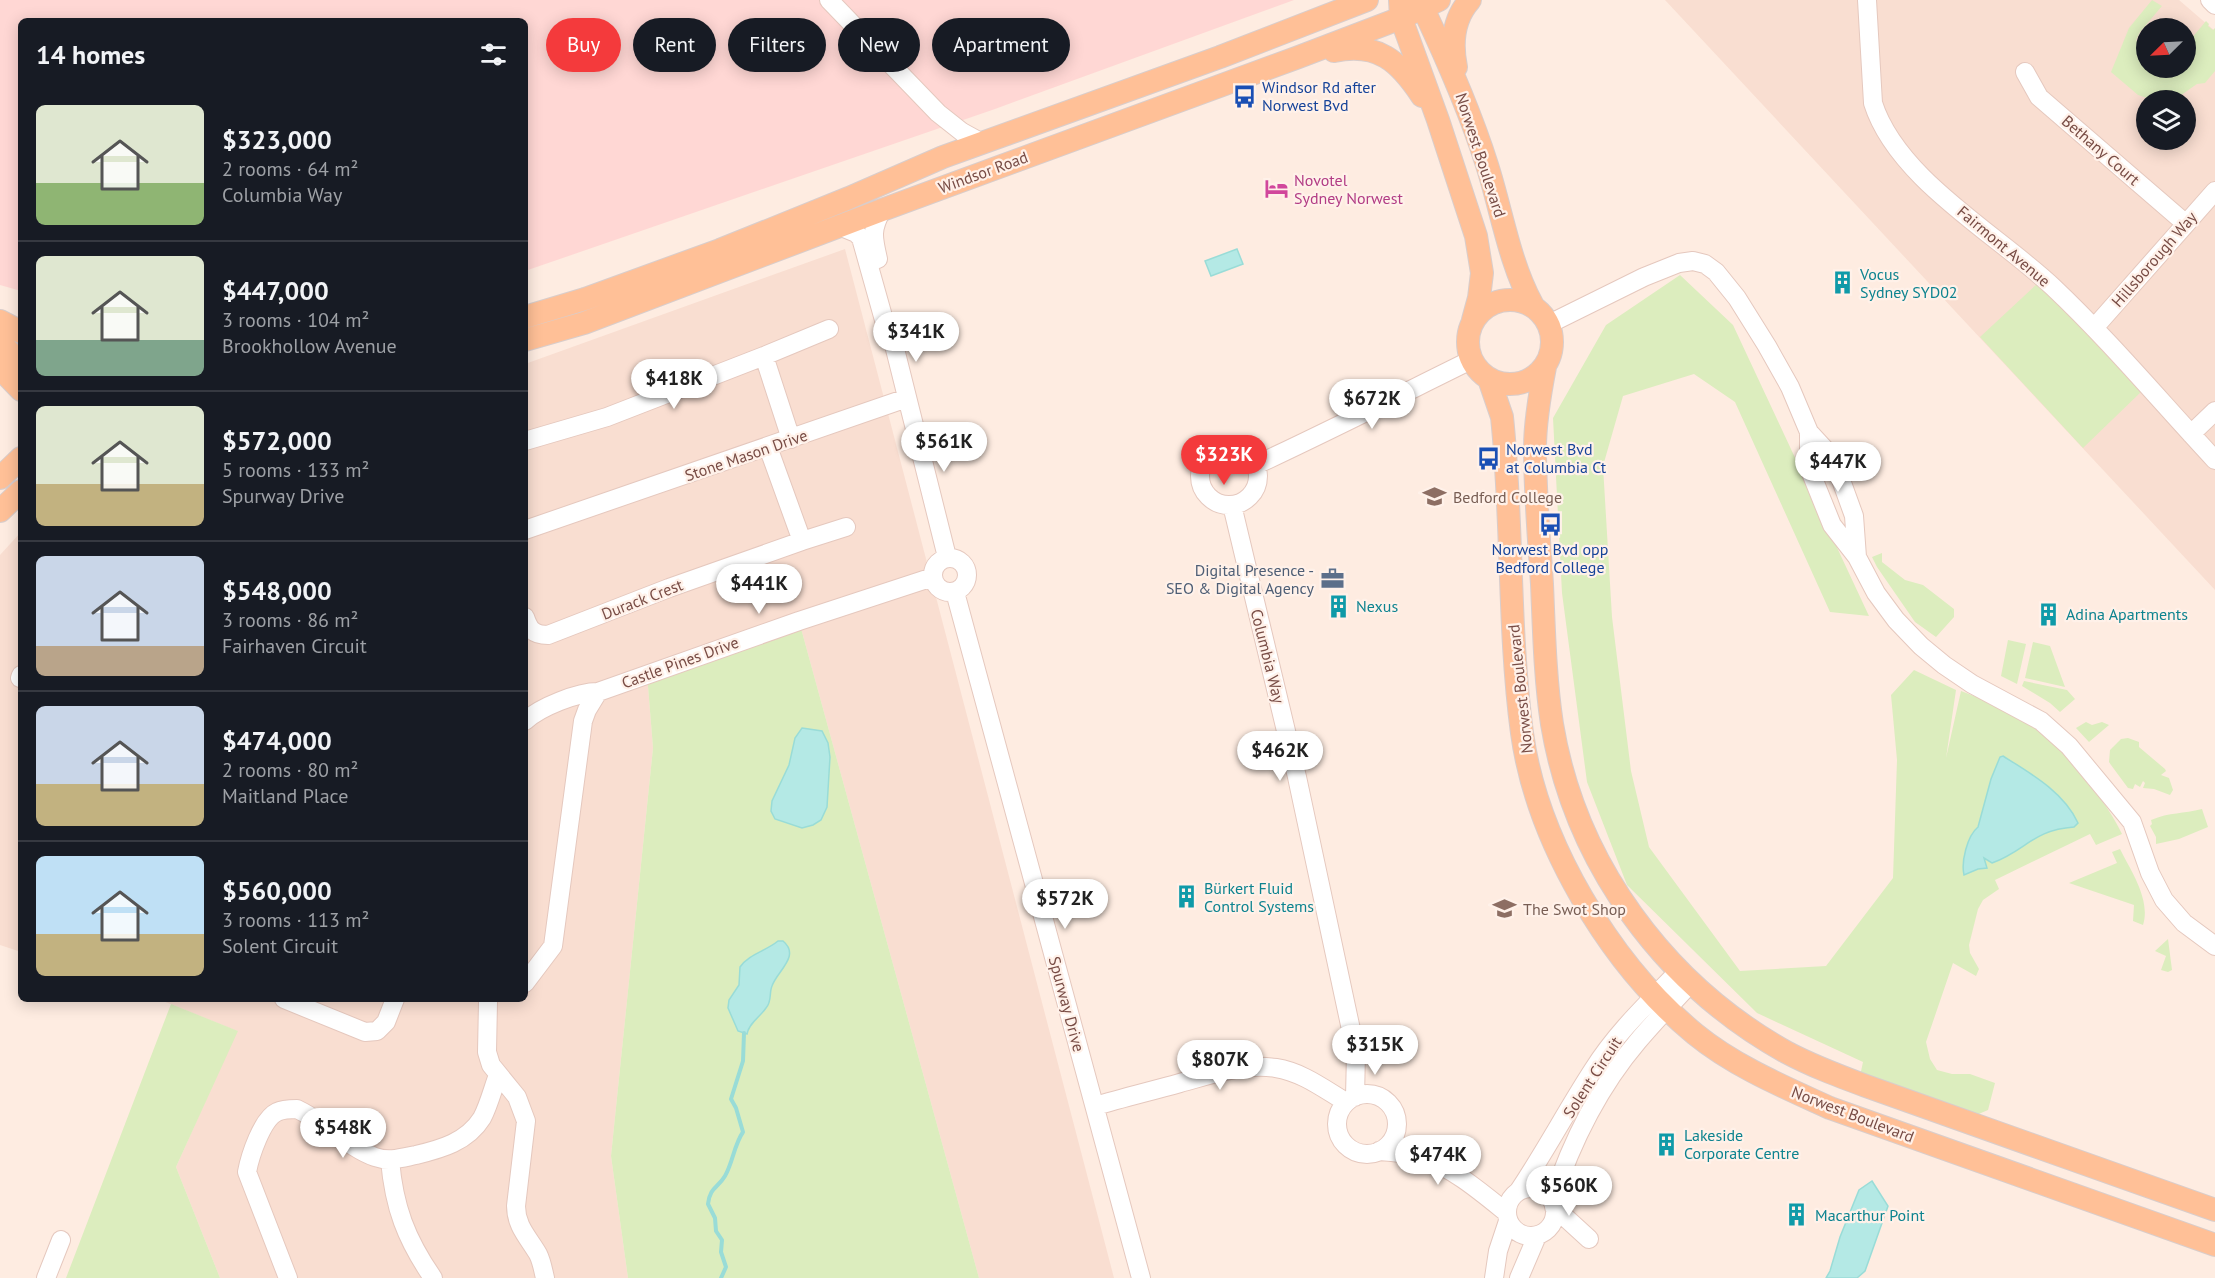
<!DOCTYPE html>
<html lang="en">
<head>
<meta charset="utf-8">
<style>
	:root { --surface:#171b24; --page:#242831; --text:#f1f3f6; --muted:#9ea1a6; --line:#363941; --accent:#f43a3c }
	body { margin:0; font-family:"PT Sans",sans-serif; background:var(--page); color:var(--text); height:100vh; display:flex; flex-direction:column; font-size:22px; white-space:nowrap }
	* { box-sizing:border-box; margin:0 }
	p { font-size:20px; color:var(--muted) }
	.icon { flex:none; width:33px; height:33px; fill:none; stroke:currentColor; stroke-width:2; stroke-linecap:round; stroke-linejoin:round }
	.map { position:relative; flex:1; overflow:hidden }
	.details { position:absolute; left:18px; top:18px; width:510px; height:984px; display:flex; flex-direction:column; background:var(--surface); border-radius:9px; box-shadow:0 3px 15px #0003 }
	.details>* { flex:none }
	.guide { position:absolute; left:546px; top:18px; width:570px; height:54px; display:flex; gap:12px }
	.needle { width:39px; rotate:246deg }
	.buttons { position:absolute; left:2136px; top:18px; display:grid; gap:12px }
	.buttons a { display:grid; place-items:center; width:60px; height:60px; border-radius:50%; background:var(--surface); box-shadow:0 3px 15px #0003; font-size:30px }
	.price { position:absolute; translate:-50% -51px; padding:0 14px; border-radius:21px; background:#fff; color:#222; font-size:20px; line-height:39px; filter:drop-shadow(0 2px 3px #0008) }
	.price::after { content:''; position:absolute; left:50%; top:36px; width:18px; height:14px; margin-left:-9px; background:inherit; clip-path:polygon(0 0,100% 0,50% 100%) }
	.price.current { background:var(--accent); color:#fff }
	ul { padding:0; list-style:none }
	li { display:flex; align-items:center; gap:18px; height:150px; padding:0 18px }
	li+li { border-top:2px solid var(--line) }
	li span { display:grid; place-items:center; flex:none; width:168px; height:120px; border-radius:9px; color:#555 }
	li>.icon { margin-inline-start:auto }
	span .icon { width:72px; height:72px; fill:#fffc; stroke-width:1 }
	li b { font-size:26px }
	h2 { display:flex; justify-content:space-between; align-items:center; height:72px; padding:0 18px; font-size:26px }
	.pill { padding:0 21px; border-radius:27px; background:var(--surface); box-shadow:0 3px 15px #0003; font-size:21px; line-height:54px }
	.pill.current { background:var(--accent); color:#fff }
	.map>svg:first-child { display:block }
	.residential { fill:#f9ded1; fill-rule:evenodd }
	.commercial { fill:#ffd7d4 }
	.green { fill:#dcedbe }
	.water { fill:#b4e9e5; stroke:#99dcd7; stroke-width:1.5 }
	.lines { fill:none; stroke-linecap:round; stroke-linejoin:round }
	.stream { stroke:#99dcd7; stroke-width:4 }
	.minor-casing { stroke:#e5c8be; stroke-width:20 }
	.major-casing { stroke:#d9cdcb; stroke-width:24 }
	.minor { stroke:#fff; stroke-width:18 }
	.major { stroke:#ffc097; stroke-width:22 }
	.labels { text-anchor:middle; stroke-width:4.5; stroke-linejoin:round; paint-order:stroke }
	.transit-label { font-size:16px; fill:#164399; stroke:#fff1e9; text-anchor:start }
	.street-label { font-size:16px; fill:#784c45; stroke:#fff1e9 }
	.hotel-label { font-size:16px; fill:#b23c85; stroke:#fff1e9; text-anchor:start }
	.culture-label { font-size:16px; fill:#0d838f; stroke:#fff1e9; text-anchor:start }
	.education-label { font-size:16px; fill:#785e54; stroke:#fff1e9; text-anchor:start }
	.service-label { font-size:16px; fill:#4e5e75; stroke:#fff1e9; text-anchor:end }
</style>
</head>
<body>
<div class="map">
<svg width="2215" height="1278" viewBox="0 0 2215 1278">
	<rect width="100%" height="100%" fill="#feece1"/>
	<!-- residential -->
	<path class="residential" d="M 1665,0 L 2179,0 L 2215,31 L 2215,590 ZM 2146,28 L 2186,28 L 2186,68 L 2146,68 ZM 2146,100 L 2186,100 L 2186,140 L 2146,140 Z
		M 845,249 L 1114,1278 L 979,1278 L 799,621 L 647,674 L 653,748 L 611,1156 L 628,1278 L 220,1278 L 176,1167 L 237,1031 L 158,999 L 525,999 L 525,364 Z
		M 21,532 L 21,952 L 0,945 L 0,555 Z"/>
	<!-- commercial -->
	<path class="commercial" d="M 0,0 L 1294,0 L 995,109 L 525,271 L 525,21 L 21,21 L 21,291 L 0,285 Z"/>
	<!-- green -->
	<path class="green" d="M 2152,0 L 2162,6 L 2140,32 L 2136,40 L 2146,49 L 2146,68 L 2186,68 L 2186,45 L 2206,21 L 2209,24 L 2208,26 L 2213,30 L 2215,28 L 2215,71 L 2205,83 L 2197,84 L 2177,98 L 2161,100 L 2153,100 L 2138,95 L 2111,72 L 2129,28 Z
		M 1680,275 L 1733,325 L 1869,616 L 1830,612 L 1735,402 L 1694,374 L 1623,396 L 1603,466 L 1612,617 L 1631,771 L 1649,847 L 1740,971 L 1826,966 L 1893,878 L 1897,760 L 1891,695 L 1914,670 L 1956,690 L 1946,758 L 1961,691 C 1978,698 1997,703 2013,712 C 2051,733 2104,795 2122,834 L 2096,845 L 2090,834 L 1995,880 L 1999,889 L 1983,900 L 1978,909 L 1969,945 L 1970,953 L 1979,969 L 1976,976 L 1953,963 L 1926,1042 L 1930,1059 L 1937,1070 L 1952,1074 L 1970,1074 L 1995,1083 L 1988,1110 L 1974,1116 L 1860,1076 L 1863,1062 L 1757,1013 L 1627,885 L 1587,782 L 1562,593 L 1553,418 L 1606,325 Z
		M 2039,282 L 2142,391 L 2083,448 L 1980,337 Z
		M 1882,553 L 1882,562 L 1905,580 L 1923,585 L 1954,609 L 1954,617 L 1936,637 L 1915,622 L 1877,567 L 1872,557 Z
		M 799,621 L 979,1278 L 628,1278 L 611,1156 L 653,748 L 647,674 Z
		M 2008,640 L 2026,644 L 2017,684 L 2001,676 Z
		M 2033,642 L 2050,646 L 2065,687 L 2025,678 Z
		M 2024,681 L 2067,690 L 2075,699 L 2060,712 L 2050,703 L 2022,686 Z
		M 2086,722 L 2092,725 L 2102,722 L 2109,725 L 2089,742 L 2076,728 Z
		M 2128,738 L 2139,742 L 2139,747 L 2165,769 L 2166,771 L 2161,775 L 2169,778 L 2173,790 L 2170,795 L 2154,789 L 2143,788 L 2145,783 L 2143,781 L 2140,787 L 2135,784 L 2133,789 L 2128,788 L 2111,765 L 2109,762 L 2110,750 L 2121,739 Z
		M 2202,809 L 2208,827 L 2179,839 L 2156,844 L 2156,837 L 2150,826 L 2152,824 L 2151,820 C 2170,812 2183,814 2202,809 Z
		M 2120,849 C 2131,871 2151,900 2143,925 L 2133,921 L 2134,905 L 2069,883 L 2117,863 L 2112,852 Z
		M 2168,939 L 2172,970 L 2168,972 L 2161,970 L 2166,956 L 2155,951 Z
		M 171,1004 L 238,1031 L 176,1167 L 220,1278 L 66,1278 Z"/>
	<!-- water -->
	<path class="water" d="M 1237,249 L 1243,264 L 1211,276 L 1205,261 Z
		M 802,728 L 822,731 L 828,743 L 830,757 L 827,807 L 821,820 L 813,825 L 802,828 L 775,819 L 771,811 L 772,801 L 789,765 L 795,738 Z
		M 2003,756 C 2030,773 2064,792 2078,823 L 2074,827 C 2032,830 2026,851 1992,863 L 1984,858 L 1987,868 L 1978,869 L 1964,875 C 1961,862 1967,836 1978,827 L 1991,779 L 2000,757 Z
		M 778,941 L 783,941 C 801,956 777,971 772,986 C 769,993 772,1002 766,1008 C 760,1017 749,1023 747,1034 L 738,1031 L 728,1008 L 729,1000 L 739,985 L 740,967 C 749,954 766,951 778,941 Z
		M 1872,1181 L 1888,1206 L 1865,1271 L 1857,1278 L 1826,1278 L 1830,1271 L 1840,1237 L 1859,1190 Z"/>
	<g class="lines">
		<!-- stream -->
		<path class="stream" d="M 721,1278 L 726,1267 L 721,1252 L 722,1240 L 716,1231 L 715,1218 L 708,1204 C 710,1187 718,1188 725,1176 C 733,1162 734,1145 743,1132 L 736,1108 L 731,1099 L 743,1061 L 744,1033"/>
		<defs>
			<path id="minor" d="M 829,0 L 938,113 L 962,132 L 982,143
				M 1867,0 L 1873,103 C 1897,179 1997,234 2053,287 C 2110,341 2161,402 2215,460
				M 2210,0 L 2215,5
				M 2025,72 L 2039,97 L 2185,223
				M 839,226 L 856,233 L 861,238 L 884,320 L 892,337 L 947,557
				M 878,259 C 873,237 871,230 882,210
				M 1549,324 L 1644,277 L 1679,263 L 1693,261 L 1705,264 L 1716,272 L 1737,298 L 1767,346 L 1790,387 L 1809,432 L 1833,458 L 1854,516 L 1857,557
				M 2094,328 L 2215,191
				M 764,356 L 829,329
				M 1809,432 L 1809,468 L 1832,525 L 1857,557 L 1876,593 L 1896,620 L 1921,646 L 1944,665 L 1972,684 L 2041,721 L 2069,746 L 2132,822 L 2150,873 L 2164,900 L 2184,923 L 2215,946
				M 2191,434 L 2215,411
				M 525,441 L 607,417 L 764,356 L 791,439
				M1200 476a29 29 0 1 1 58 0a29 29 0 1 1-58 0Z
				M 1256,465 C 1329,431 1400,395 1471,360
				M 1232,505 L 1297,777 L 1356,1053 L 1355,1097
				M 525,530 L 907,398
				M 802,541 L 846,527
				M933 575a17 17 0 1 1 34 0a17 17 0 1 1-34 0Z
				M 955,592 L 1141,1278
				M 525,617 C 529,629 533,635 548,635 L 669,588 L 802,541 L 768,447
				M 20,678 L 21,675
				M 525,721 C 540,707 578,692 598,692 L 799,621 L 933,577
				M 525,983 L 553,946 L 583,721 L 587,710 L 598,692
				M 284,999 L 365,1032 L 377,1031 L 386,1022 L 395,999
				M 488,1002 L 487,1052 L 491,1065 L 517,1097 L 526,1121 L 516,1206 C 516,1226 528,1237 538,1254 C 542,1262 543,1270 545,1278
				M1337 1124a30 30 0 1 1 60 0a30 30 0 1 1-60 0Z
				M 1095,1106 C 1123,1098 1151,1091 1180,1083 C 1210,1075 1244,1063 1276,1068 C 1302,1072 1324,1089 1346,1102
				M 1379,1151 C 1393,1152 1407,1153 1421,1157 C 1453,1168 1481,1192 1507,1213
				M 390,1160 C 394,1207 406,1239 433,1278
				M1507 1212a24 24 0 1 1 48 0a24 24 0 1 1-48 0Z
				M 1518,1192 C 1545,1152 1567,1110 1593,1070 C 1616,1033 1648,1003 1678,972
				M 1552,1201 C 1571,1143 1598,1088 1638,1041 C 1655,1021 1673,1002 1691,983
				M 1554,1207 L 1589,1239
				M 46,1278 L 61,1240
				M 288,1278 L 247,1172 C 250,1156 262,1119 277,1112 C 283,1109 290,1109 297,1109 C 323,1121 349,1148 375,1157 C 389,1162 401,1158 416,1155 C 441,1149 467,1142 482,1118 C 489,1105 493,1088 498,1075
				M 1494,1278 L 1498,1251 L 1508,1221
				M 1519,1278 L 1537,1236"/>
			<path id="major" d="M 1400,0 L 1401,18 L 1438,120 L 1476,236 L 1482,273 L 1479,298 L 1473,320
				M 1413,0 L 1423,8 C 1447,59 1470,111 1487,165 C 1502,212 1509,261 1532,304
				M 1334,51 C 1378,42 1399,61 1422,96
				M 1456,67 C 1451,42 1453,19 1470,0
				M1468 342a42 42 0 1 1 84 0a42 42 0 1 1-84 0Z
				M 525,317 L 585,299 L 720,250 L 849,198 L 943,157 L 1220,57 L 1367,0
				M 0,321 L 21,332
				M 525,340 L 584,323 L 882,210 L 1296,58 L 1401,18 L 1439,0
				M 0,342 L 21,364
				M 1545,367 C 1540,393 1535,421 1535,448 C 1535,493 1539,538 1542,584 C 1544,630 1545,678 1552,724 C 1575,863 1664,984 1786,1052 C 1812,1066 1839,1076 1866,1086 L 2215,1210
				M 0,368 L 21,390
				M 1489,379 L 1502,417 C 1513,522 1508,628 1522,733 C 1537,842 1610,964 1695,1034 C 1734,1066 1784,1087 1830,1108 L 2215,1245
				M 0,478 L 21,458
				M 0,511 L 21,491"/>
		</defs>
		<!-- minor casing -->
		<use href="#minor" class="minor-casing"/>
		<!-- major casing -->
		<use href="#major" class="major-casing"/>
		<!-- minor -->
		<use href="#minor" class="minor"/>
		<!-- major -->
		<use href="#major" class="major"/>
	</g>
	<!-- icons -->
	<defs>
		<symbol id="bus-bare" viewBox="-9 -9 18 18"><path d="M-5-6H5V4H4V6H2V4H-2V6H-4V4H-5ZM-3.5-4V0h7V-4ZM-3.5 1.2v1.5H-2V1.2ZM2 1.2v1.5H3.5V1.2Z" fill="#1a4fb4" stroke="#fff1e9" stroke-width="2.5" paint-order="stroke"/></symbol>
		<symbol id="hotel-bare" viewBox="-9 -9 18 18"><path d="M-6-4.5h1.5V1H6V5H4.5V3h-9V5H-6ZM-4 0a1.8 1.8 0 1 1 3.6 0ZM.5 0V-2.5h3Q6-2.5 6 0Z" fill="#d1479c" stroke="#fff1e9" stroke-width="2.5" paint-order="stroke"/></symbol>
		<symbol id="building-bare" viewBox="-9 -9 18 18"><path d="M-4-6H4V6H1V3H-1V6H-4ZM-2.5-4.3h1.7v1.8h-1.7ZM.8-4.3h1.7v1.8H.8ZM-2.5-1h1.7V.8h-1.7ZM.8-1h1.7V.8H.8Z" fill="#0f9aa8" stroke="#fff1e9" stroke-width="2.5" paint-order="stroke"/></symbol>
		<symbol id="university-bare" viewBox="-9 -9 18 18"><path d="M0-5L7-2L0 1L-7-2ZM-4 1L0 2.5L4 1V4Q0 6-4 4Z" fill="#8d6e63" stroke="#fff1e9" stroke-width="2.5" paint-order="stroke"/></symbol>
		<symbol id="office-bare" viewBox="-9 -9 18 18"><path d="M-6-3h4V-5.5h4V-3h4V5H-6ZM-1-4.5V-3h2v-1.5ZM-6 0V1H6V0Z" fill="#5c6f8a" stroke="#fff1e9" stroke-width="2.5" paint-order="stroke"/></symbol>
		<symbol id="school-bare" viewBox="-9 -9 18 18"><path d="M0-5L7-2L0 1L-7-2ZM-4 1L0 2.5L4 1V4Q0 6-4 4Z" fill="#8d6e63" stroke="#fff1e9" stroke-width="2.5" paint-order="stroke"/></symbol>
	</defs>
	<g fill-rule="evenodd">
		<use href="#bus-bare" x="1228" y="80" width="33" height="33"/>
		<use href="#hotel-bare" x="1260" y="172" width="33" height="33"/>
		<use href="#building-bare" x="1826" y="266" width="33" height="33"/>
		<use href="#bus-bare" x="1472" y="442" width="33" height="33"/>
		<use href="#university-bare" x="1418" y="480" width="33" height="33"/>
		<use href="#bus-bare" x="1534" y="508" width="33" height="33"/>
		<use href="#office-bare" x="1316" y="562" width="33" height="33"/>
		<use href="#building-bare" x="1322" y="590" width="33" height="33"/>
		<use href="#building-bare" x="2032" y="598" width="33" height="33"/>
		<use href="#building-bare" x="1170" y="880" width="33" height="33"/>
		<use href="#school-bare" x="1488" y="892" width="33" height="33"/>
		<use href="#building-bare" x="1650" y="1128" width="33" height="33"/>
		<use href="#building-bare" x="1780" y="1198" width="33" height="33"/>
	</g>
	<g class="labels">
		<!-- transit labels -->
		<g class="transit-label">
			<text x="1262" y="93">Windsor Rd after<tspan x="1262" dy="18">Norwest Bvd</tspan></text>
			<text x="1506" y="455">Norwest Bvd<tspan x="1506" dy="18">at Columbia Ct</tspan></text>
			<text x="1550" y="555" text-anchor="middle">Norwest Bvd opp<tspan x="1550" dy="18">Bedford College</tspan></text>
		</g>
		<!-- street labels -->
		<g class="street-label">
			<text transform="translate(2101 150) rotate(41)" y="6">Bethany Court</text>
			<text transform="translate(1481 155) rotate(72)" y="6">Norwest Boulevard</text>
			<text transform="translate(983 172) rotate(-20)" y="6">Windsor Road</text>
			<text transform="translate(2004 246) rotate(40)" y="6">Fairmont Avenue</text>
			<text transform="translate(2154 259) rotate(-49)" y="6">Hillsborough Way</text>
			<text transform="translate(746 455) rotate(-19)" y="6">Stone Mason Drive</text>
			<text transform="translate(642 599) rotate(-21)" y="6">Durack Crest</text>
			<text transform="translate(1268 656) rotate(76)" y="6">Columbia Way</text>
			<text transform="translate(680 662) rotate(-20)" y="6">Castle Pines Drive</text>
			<text transform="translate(1520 689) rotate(-96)" y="6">Norwest Boulevard</text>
			<text transform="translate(1067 1004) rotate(75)" y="6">Spurway Drive</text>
			<text transform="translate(1592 1077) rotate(-57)" y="6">Solent Circuit</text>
			<text transform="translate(1853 1114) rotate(21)" y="6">Norwest Boulevard</text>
		</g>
		<!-- hotel labels -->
		<g class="hotel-label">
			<text x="1294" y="186">Novotel<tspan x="1294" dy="18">Sydney Norwest</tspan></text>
		</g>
		<!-- culture labels -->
		<g class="culture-label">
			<text x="1860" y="280">Vocus<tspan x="1860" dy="18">Sydney SYD02</tspan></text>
			<text x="1356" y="612">Nexus</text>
			<text x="2066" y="620">Adina Apartments</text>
			<text x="1204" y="894">Bürkert Fluid<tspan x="1204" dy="18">Control Systems</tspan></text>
			<text x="1684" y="1141">Lakeside<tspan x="1684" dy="18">Corporate Centre</tspan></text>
			<text x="1815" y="1221">Macarthur Point</text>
		</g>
		<!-- education labels -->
		<g class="education-label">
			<text x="1453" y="503">Bedford College</text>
			<text x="1523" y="915">The Swot Shop</text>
		</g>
		<!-- service labels -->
		<g class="service-label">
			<text x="1314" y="576">Digital Presence -<tspan x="1314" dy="18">SEO &amp; Digital Agency</tspan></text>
		</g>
	</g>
</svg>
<div class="buttons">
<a><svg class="needle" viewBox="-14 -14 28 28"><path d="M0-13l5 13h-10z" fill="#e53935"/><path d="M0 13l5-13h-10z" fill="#9ea1a6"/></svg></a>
<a><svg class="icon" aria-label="layers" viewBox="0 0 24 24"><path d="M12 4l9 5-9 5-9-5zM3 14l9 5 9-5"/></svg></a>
</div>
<b class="price" style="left:916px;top:363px">$341K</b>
<b class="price" style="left:674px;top:410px">$418K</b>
<b class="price" style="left:1372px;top:430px">$672K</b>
<b class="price" style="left:944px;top:473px">$561K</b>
<b class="price current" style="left:1224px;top:486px">$323K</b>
<b class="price" style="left:1838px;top:493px">$447K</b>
<b class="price" style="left:759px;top:615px">$441K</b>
<b class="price" style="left:1280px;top:782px">$462K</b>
<b class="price" style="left:1065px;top:930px">$572K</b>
<b class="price" style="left:1375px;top:1076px">$315K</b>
<b class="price" style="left:1220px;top:1091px">$807K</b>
<b class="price" style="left:343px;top:1159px">$548K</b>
<b class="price" style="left:1438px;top:1186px">$474K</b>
<b class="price" style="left:1569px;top:1217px">$560K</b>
<div class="guide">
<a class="pill current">Buy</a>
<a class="pill">Rent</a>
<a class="pill">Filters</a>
<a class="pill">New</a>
<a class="pill">Apartment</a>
</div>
<section class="details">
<h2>14 homes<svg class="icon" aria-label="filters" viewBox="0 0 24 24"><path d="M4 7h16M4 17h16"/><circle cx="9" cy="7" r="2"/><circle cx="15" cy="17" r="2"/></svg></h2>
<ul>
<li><span style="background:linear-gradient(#dfe7d0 65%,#8fb573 0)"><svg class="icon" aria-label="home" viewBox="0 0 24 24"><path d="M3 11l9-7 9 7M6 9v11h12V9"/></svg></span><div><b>$323,000</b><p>2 rooms · 64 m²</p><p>Columbia Way</p></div></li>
<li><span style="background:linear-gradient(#dfe7d0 70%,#7fa58c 0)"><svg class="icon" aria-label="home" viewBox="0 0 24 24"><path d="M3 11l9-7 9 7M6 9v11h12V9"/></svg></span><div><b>$447,000</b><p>3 rooms · 104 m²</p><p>Brookhollow Avenue</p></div></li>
<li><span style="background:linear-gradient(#dfe7d0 65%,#c2b280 0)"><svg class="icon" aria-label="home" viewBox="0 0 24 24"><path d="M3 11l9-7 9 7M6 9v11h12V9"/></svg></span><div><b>$572,000</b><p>5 rooms · 133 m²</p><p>Spurway Drive</p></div></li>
<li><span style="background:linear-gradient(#c9d6e8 75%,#b9a48a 0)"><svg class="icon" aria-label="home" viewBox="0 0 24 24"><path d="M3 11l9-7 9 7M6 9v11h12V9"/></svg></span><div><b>$548,000</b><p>3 rooms · 86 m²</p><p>Fairhaven Circuit</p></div></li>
<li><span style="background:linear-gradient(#c9d6e8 65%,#c2b280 0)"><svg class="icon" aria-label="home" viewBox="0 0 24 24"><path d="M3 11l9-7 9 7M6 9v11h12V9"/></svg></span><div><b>$474,000</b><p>2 rooms · 80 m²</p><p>Maitland Place</p></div></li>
<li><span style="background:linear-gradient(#bfe0f5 65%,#c2b280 0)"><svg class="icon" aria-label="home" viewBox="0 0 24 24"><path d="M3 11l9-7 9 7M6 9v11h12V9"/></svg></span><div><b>$560,000</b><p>3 rooms · 113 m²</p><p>Solent Circuit</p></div></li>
</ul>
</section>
</div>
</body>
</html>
